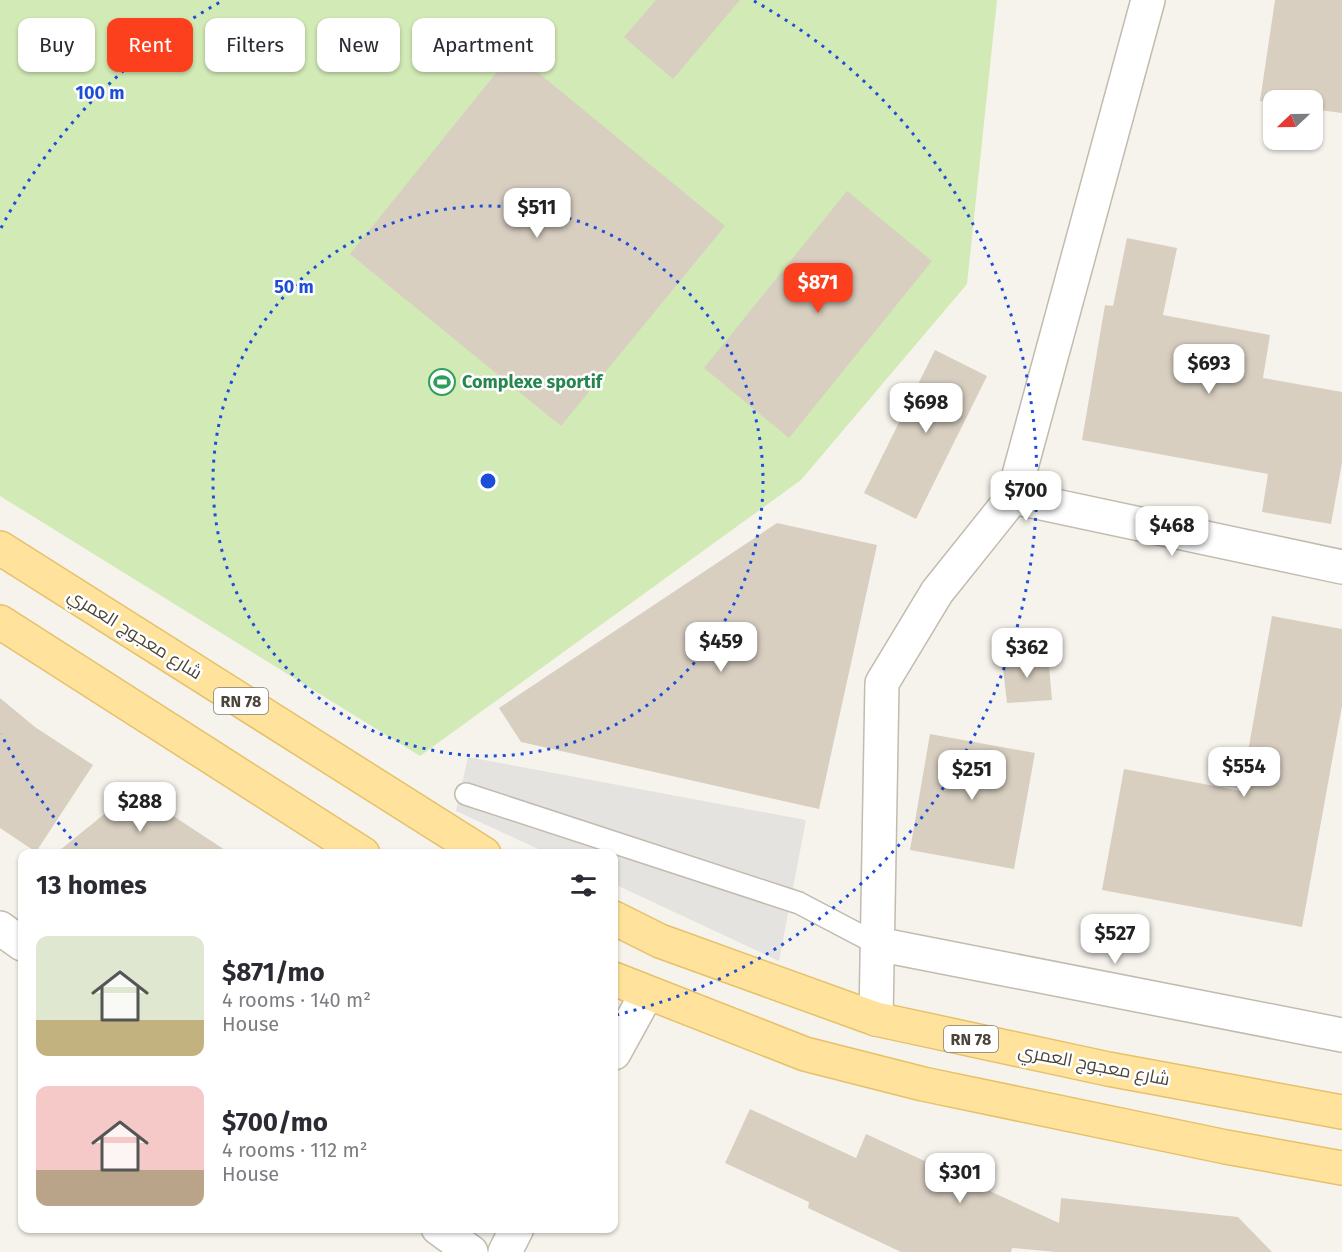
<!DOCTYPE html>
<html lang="en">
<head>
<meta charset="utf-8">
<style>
	:root { --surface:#fff; --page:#f7f7f7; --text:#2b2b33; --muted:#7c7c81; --accent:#fc3f1d }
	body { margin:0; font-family:"Fira Sans",Cairo,sans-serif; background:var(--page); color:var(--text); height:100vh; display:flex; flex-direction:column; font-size:22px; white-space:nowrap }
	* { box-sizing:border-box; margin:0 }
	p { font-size:20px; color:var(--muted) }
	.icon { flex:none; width:33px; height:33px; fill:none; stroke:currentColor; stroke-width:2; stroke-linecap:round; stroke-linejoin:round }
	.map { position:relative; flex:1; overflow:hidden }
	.details { position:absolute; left:18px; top:849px; width:600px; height:384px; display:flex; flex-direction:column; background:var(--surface); border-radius:12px; box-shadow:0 2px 4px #0004 }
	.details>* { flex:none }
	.banner { position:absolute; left:18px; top:18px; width:600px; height:54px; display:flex; gap:12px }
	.needle { width:39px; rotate:248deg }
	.fabs { position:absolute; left:1263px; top:90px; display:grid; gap:12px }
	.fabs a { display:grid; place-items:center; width:60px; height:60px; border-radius:12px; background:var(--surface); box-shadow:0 2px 4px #0004; font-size:30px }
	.price { position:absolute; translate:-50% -51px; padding:0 14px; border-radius:12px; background:#fff; color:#222; font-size:20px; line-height:39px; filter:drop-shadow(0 2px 3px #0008) }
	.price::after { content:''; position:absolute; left:50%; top:36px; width:18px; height:14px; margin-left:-9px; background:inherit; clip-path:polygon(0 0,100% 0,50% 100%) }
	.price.on { background:var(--accent); color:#fff }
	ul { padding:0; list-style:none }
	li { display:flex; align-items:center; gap:18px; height:150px; padding:0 18px }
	li span { display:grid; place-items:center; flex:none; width:168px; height:120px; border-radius:12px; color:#555 }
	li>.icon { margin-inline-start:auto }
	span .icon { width:72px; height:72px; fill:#fffc; stroke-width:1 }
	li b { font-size:26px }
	h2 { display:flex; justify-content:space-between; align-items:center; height:72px; padding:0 18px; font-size:26px }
	.pill { padding:0 21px; border-radius:12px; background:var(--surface); box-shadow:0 2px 4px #0004; font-size:21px; line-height:54px }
	.pill.on { background:var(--accent); color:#fff }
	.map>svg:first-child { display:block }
	.green { fill:#d2eab5 }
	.parking { fill:#e5e3e0 }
	.building { fill:#d8cfc1 }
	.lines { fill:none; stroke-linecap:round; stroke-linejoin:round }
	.service-casing { stroke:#c2bbae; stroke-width:24 }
	.minor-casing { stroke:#c2bbae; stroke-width:36 }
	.primary-casing { stroke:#e6c16a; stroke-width:36 }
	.service { stroke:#fff; stroke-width:21 }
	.minor { stroke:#fff; stroke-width:33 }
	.primary { stroke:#ffe39c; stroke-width:33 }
	.ring { fill:none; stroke:#1d4ed8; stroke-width:3; stroke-dasharray:3 6 }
	.labels { text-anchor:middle; stroke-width:5; stroke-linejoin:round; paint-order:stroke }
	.shield { fill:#fff; stroke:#817c74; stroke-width:1.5 }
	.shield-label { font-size:16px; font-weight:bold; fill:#4b4439 }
	.leisure-label { font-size:18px; font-weight:bold; fill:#27864d; stroke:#fff; text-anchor:start }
	.street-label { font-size:18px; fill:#4b4439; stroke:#fff }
	.centre { fill:#1d4ed8; stroke:#fff; stroke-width:3 }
	.ring-label { font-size:18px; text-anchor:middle; font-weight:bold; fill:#1d4ed8; stroke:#fff; stroke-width:5; stroke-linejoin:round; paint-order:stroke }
</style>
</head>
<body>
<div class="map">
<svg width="1342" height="1252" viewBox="0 0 1342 1252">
	<rect width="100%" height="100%" fill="#f6f3ec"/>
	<!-- green -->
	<path class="green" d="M 0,0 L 997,0 L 967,284 L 801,480 L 420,756 L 0,496 Z"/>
	<!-- parking -->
	<path class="parking" d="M 468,757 L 806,820 L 779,961 L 614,884 L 614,854 L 547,853 L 456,811 Z"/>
	<!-- building -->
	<path class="building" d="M 656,0 L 740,0 L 673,79 L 624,37 Z
		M 1275,0 L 1342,0 L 1342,113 L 1312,109 L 1312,100 L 1274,100 L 1274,103 L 1260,101 Z
		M 513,52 L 725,226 L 561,426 L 350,254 Z
		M 847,191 L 932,261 L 789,438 L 704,368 Z
		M 1127,238 L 1177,248 L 1163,315 L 1270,335 L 1263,378 L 1342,392 L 1342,463 L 1331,524 L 1262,512 L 1268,474 L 1082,440 L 1105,305 L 1113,306 Z
		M 935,350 L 987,376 L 916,519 L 864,493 Z
		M 777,523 L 877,545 L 819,809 L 521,742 L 499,708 Z
		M 1272,616 L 1342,629 L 1342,706 L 1302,927 L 1102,890 L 1124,769 L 1241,791 Z
		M 1048,655 L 1052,700 L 1007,703 L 1002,659 Z
		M 0,698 L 35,727 L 93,765 L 36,852 L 0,828 Z
		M 930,734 L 1035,753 L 1014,869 L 910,850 Z
		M 134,790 L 231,854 L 55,854 Z
		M 750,1109 L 856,1158 L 866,1134 L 1059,1223 L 1061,1198 L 1238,1217 L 1272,1252 L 1056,1252 L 1012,1248 L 1011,1252 L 901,1252 L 808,1208 L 809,1202 L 725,1163 Z"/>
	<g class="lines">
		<defs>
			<path id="service" d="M 466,794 L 799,903 L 877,944"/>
			<path id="minor" d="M 1013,497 L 1342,567
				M 0,928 L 22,944
				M 877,944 L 1342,1035
				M 876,1019 L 882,683 L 937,592 L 1013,497 L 1148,0
				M 614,1053 L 647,993
				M 438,1228 L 471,1252
				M 505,1252 L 517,1228"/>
			<path id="primary" d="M 0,548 L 484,854
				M 0,622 L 363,854
				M 614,918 L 660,941 L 876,1019 L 1108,1069 L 1342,1112
				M 614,979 L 805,1054 L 923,1084 L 1226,1147 L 1342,1168"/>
		</defs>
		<!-- service casing -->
		<use href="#service" class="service-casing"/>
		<!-- minor casing -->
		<use href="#minor" class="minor-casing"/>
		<!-- primary casing -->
		<use href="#primary" class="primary-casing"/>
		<!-- service -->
		<use href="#service" class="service"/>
		<!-- minor -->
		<use href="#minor" class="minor"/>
		<!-- primary -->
		<use href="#primary" class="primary"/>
	</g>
	<!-- distance rings -->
	<g class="ring">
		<circle cx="488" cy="481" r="275"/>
		<path d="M83 852A549 549 0 0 1 1 734M1 228A549 549 0 0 1 222 1M754 1A549 549 0 0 1 616 1015"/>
	</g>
	<!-- icons -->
	<defs>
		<symbol id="stadium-ring" viewBox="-11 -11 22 22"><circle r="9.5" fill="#fff" stroke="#2e9e5b" stroke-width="1.5"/><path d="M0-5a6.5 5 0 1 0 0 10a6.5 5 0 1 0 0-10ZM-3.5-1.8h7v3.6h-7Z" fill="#2e9e5b"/></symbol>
	</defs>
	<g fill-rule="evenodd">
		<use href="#stadium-ring" x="427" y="367" width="30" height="30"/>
	</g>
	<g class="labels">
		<!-- shield labels -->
		<g class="shield">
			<rect x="214" y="688" width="54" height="26" rx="4.5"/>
			<rect x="944" y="1026" width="54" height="26" rx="4.5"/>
		</g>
		<g class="shield-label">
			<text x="241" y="707">RN 78</text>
			<text x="971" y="1045">RN 78</text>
		</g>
		<!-- leisure labels -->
		<g class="leisure-label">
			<text x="462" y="388">Complexe sportif</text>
		</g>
		<!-- street labels -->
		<g class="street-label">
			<text transform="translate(135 634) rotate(32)" y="6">شارع معجوج العمري</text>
			<text transform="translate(1094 1065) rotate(11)" y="6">شارع معجوج العمري</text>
		</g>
	</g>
	<circle cx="488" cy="481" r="9" class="centre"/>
	<g class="ring-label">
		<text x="100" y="99">100 m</text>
		<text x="294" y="293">50 m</text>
	</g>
</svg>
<div class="fabs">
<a><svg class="needle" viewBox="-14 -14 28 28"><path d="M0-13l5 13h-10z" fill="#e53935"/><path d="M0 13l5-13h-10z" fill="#7c7c81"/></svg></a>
</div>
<b class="price" style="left:537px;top:239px">$511</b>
<b class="price on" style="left:818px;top:314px">$871</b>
<b class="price" style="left:1209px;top:395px">$693</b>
<b class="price" style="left:926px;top:434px">$698</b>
<b class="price" style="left:1026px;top:522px">$700</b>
<b class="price" style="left:1172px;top:557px">$468</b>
<b class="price" style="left:721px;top:673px">$459</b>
<b class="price" style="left:1027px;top:679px">$362</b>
<b class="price" style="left:1244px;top:798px">$554</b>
<b class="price" style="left:972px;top:801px">$251</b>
<b class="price" style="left:140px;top:833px">$288</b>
<b class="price" style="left:1115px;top:965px">$527</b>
<b class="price" style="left:960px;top:1204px">$301</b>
<div class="banner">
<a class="pill">Buy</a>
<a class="pill on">Rent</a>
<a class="pill">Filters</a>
<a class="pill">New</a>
<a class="pill">Apartment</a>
</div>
<section class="details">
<h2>13 homes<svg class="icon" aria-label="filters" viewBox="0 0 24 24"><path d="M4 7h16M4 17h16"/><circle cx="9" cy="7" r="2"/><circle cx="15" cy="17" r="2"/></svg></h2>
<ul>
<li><span style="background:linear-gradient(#dfe7d0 70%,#c2b280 0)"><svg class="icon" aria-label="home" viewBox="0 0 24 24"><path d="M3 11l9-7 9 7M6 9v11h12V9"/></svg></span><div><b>$871/mo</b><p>4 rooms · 140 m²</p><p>House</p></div></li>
<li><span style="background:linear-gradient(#f6c9c9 70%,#b9a48a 0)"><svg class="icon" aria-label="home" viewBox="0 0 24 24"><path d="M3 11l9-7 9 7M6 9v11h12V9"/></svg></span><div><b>$700/mo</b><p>4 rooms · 112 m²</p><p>House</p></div></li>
</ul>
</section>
</div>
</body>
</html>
